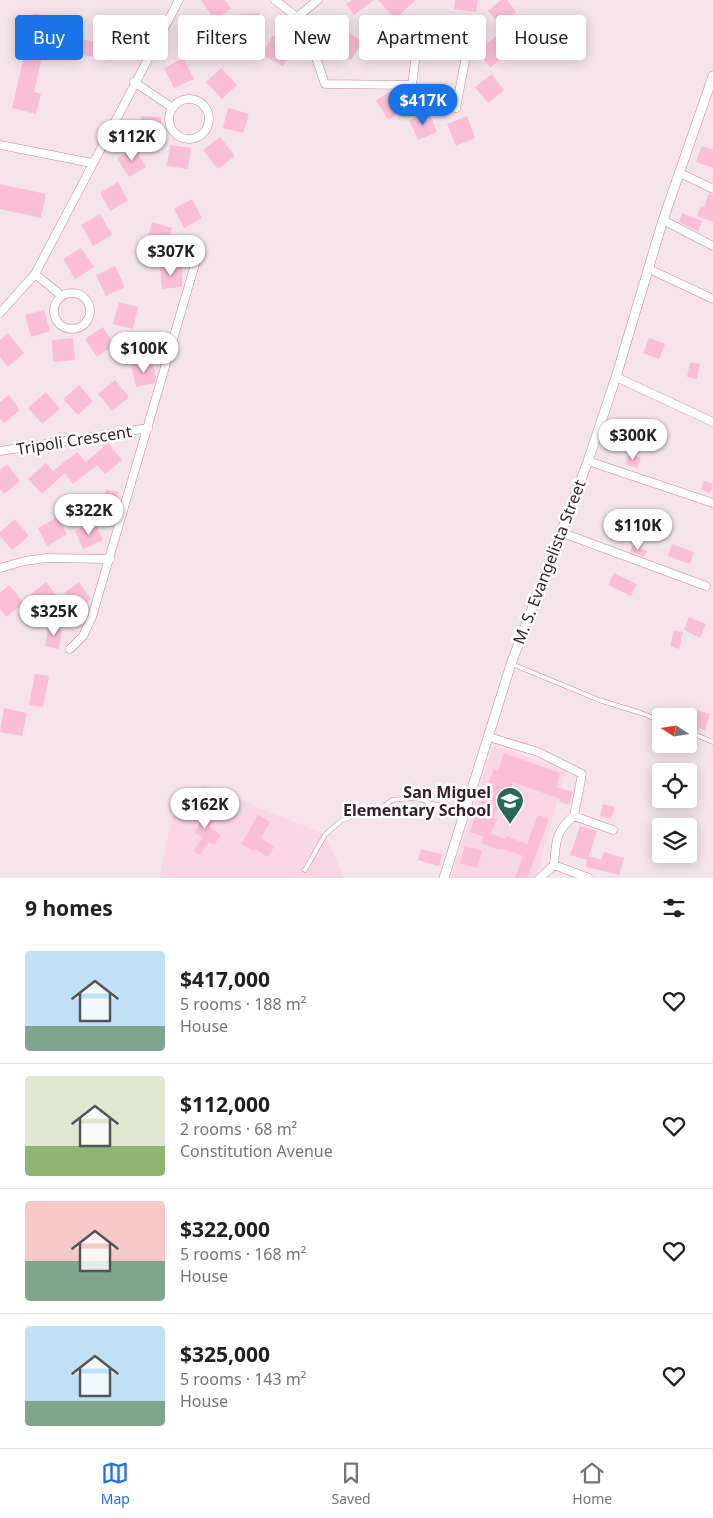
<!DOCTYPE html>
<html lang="en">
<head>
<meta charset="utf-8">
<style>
	:root { --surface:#fff; --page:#f2f2f2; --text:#202124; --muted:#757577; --line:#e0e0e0; --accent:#1a73e8 }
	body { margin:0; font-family:"Noto Sans",sans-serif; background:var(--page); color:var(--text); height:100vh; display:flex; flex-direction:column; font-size:19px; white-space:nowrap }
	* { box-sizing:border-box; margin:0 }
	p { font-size:16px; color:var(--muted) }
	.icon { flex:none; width:28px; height:28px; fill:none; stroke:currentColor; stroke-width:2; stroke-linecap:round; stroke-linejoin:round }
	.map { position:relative; height:878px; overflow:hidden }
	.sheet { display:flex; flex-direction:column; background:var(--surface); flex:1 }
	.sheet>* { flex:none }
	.banner { position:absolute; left:15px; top:15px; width:684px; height:45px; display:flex; gap:10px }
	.needle { width:32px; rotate:282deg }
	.fabs { position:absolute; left:652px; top:708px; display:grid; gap:10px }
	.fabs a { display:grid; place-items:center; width:45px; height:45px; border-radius:5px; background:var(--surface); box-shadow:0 2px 12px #0003; font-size:25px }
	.price { position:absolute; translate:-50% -42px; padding:0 11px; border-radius:18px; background:#fff; color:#222; font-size:16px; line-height:32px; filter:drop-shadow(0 1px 2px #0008) }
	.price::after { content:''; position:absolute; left:50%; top:30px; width:15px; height:11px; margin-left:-8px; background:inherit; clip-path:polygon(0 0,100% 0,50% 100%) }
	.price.on { background:var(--accent); color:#fff }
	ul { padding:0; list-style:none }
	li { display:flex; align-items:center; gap:15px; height:125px; padding:0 25px }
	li+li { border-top:1px solid var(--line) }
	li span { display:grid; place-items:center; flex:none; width:140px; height:100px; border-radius:5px; color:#555 }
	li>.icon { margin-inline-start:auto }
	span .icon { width:60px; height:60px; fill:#fffc; stroke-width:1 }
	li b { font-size:21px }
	h2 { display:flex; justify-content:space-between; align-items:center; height:60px; padding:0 25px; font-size:21px }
	.pill { padding:0 18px; border-radius:5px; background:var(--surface); box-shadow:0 2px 12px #0003; font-size:18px; line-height:45px }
	.pill.on { background:var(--accent); color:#fff }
	.tab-bar { display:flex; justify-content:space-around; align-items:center; height:70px; border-top:1px solid var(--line); background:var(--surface); font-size:14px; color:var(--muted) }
	.tab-bar a { display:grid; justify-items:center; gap:2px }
	.tab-bar .on { color:var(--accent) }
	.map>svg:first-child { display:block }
	.built { fill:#f9d6e4 }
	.building { fill:#fbbed7 }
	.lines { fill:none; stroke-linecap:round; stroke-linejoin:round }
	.service-casing { stroke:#cc83a3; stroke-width:5 }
	.minor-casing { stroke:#cc83a3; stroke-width:9 }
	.tertiary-casing { stroke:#cc83a3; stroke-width:10 }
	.service { stroke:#fff; stroke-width:4 }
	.minor { stroke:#fff; stroke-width:8 }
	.tertiary { stroke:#fff; stroke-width:9 }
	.labels { text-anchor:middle; stroke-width:5; stroke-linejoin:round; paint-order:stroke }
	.street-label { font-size:16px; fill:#391c29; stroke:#fff }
	.poi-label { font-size:16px; font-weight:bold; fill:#391c29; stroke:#fff; text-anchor:end }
</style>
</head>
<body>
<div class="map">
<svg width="713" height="878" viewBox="0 0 713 878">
	<rect width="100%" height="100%" fill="#f4e4ea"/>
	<!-- built -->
	<path class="built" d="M 493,745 L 566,771 L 536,878 L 451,878 Z
		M 204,784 L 255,806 L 325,834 L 344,878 L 159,878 L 173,813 Z"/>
	<!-- building -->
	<path class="building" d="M 201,0 L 225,0 L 231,9 L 214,20 Z
		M 352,0 L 374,0 L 354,15 L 346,4 Z
		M 378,0 L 416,0 L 395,19 Z
		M 455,0 L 478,0 L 476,12 L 454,9 Z
		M 501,0 L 507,0 L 516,12 L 500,25 L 488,11 Z
		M 34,13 L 71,21 L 67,36 L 115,46 L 112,61 L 44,47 L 34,92 L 41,94 L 36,114 L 12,108 Z
		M 260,13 L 261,37 L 240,38 L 239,14 Z
		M 380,26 L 397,36 L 388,55 L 369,45 Z
		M 199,27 L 210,48 L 193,58 L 181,38 Z
		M 342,28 L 362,42 L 351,60 L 330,47 Z
		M 273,35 L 294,45 L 283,66 L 262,55 Z
		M 497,35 L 510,51 L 490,68 L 477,52 Z
		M 183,58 L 194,79 L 174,88 L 164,68 Z
		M 221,68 L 237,85 L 222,99 L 206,82 Z
		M 492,74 L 504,90 L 488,103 L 475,87 Z
		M 393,90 L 398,90 L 408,108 L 388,120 L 376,100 Z
		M 228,108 L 249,114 L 243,133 L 223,128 Z
		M 429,112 L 437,132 L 418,140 L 409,120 Z
		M 141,116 L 161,117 L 160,142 L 140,141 Z
		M 467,116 L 475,138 L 456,146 L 447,124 Z
		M 220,137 L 235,156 L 218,169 L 203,150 Z
		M 170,145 L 191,148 L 188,169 L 167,166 Z
		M 702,146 L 713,150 L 713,168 L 696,162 Z
		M 135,148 L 146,167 L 129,177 L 117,158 Z
		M 118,182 L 128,200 L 110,211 L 100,193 Z
		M 0,184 L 46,194 L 41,218 L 0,209 Z
		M 709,193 L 713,195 L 713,222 L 697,216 L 701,206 L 704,207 Z
		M 192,199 L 202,218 L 184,228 L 174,209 Z
		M 682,213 L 702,221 L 698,232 L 679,222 Z
		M 100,214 L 112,235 L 93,246 L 81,225 Z
		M 152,222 L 172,228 L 166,251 L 145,246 Z
		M 81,248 L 94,267 L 75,279 L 63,259 Z
		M 115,266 L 125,287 L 106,296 L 96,275 Z
		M 182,266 L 182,287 L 162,289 L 160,268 Z
		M 119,302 L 138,307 L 133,329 L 113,324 Z
		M 44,310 L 50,331 L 31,337 L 25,315 Z
		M 103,327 L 114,345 L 97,357 L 85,339 Z
		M 8,333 L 24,353 L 8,367 L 0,357 L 0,340 Z
		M 73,338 L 75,360 L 53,362 L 52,340 Z
		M 649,338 L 665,344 L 659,359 L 643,353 Z
		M 152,360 L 156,377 L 155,383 L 136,387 L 131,365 Z
		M 690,362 L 700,364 L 697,379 L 687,377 Z
		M 115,380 L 129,397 L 112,411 L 98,394 Z
		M 79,385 L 93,401 L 78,415 L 63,399 Z
		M 46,392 L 60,409 L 42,424 L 28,408 Z
		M 9,395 L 20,410 L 4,423 L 0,418 L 0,402 Z
		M 108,443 L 122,460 L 105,474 L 97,465 L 73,484 L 65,473 L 42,494 L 28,479 L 46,463 L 53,471 L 77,452 L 86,462 Z
		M 629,453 L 641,458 L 637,468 L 625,464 Z
		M 7,464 L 20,481 L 4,494 L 0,489 L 0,470 Z
		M 704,481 L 713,484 L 710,493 L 701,489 Z
		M 106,490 L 118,492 L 112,524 L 100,521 Z
		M 57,517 L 67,534 L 47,546 L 38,528 Z
		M 15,519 L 29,536 L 12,550 L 0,536 L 0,532 Z
		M 629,519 L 651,525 L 649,533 L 627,528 Z
		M 95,522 L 103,540 L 83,549 L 75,531 Z
		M 672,544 L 694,552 L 690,564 L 668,556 Z
		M 632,545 L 647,551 L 644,557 L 630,552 Z
		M 614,573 L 637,584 L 631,596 L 608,585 Z
		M 46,582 L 58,597 L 43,609 L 31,594 Z
		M 79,582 L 91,599 L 76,611 L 64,593 Z
		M 9,585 L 24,603 L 6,617 L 0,609 L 0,593 Z
		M 689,617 L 706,624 L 700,638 L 684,630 Z
		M 48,626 L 62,628 L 59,649 L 45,646 Z
		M 674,630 L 683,632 L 679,649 L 670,646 Z
		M 35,674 L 49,676 L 43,707 L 29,705 Z
		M 4,708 L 27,713 L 22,736 L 0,732 Z
		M 697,710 L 710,714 L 705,730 L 699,728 L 698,732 L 691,729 Z
		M 504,753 L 560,773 L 556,787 L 573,792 L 569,805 L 559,802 L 560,799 L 513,782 L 508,796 L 503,794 L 494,818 L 497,819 L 491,834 L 505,839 L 506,836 L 527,844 L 538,815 L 549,819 L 527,878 L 515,878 L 523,856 L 501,848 L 500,850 L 481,843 L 484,837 L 470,832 L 474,820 L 473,820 L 475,814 L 476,814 L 483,798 L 484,798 L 490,786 L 488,785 L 494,769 L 498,771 Z
		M 196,804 L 215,817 L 209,826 L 221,835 L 214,845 L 209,842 L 199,855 L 193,851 L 203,838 L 194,832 L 203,818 L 192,811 Z
		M 603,804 L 615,807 L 611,819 L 600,816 Z
		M 258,815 L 270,822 L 261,838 L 274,847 L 268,857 L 254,849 L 253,851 L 241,844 Z
		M 580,826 L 597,831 L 589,856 L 601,860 L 604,852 L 624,858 L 619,875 L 586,867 L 587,860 L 570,855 Z
		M 465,846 L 482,851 L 477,868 L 460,863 Z
		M 421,849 L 442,854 L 439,866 L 418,860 Z"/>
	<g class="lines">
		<defs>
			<path id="service" d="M 512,664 L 599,700 L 641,713 L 661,721
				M 689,732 L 713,742
				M 384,806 C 402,816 413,814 431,804
				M 305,870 L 325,835 L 342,820 L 384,806 L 392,800 L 411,798 L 422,799 L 431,804 L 465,808"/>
			<path id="minor" d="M 275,0 L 297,17 L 312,46 L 325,84 L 412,85
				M 297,17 L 318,0
				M 440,28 L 455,32 L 469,40 L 456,108 L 423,102 L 414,95 L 412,85 L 418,38 L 426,29 Z
				M 134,82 L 173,108
				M169 119a20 20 0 1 1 40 0a20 20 0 1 1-40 0Z
				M 0,145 L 92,163
				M 680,173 L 713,189
				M 663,220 L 713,246
				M 649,269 L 713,299
				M 35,274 L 62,296
				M54 311a18 18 0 1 1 36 0a18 18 0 1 1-36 0Z
				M 0,313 L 35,274 L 179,0
				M 616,377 L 713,422
				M 0,451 L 148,428
				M 588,461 L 713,503
				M 560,532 L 706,586
				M 0,568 L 25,561 L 46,558 L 110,559
				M 70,649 L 83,636 L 92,617 L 200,247
				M 489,737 L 538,752 L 582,774 L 574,816 C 555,831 556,842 554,865
				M 574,816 L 613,830
				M 540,878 L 554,865 L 589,878"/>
			<path id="tertiary" d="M 444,878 L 511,664 L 588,461 L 616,377 L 663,220 L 713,76"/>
		</defs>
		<!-- service casing -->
		<use href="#service" class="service-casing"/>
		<!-- minor casing -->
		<use href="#minor" class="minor-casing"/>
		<!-- tertiary casing -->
		<use href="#tertiary" class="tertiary-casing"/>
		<!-- service -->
		<use href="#service" class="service"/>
		<!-- minor -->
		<use href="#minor" class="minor"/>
		<!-- tertiary -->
		<use href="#tertiary" class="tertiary"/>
	</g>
	<!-- icons -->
	<defs>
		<symbol id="school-pin" viewBox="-11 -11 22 30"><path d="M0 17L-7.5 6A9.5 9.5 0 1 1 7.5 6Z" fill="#276856" stroke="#fff"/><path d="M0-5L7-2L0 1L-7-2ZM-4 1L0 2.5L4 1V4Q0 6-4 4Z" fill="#fff"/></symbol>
	</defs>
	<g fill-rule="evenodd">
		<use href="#school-pin" x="494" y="785" width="32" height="43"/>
	</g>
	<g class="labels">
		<!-- street labels -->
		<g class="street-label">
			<text transform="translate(74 440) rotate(-9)" y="6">Tripoli Crescent</text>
			<text transform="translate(549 562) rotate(-69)" y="6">M. S. Evangelista Street</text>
		</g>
		<!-- poi labels -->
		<g class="poi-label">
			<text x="491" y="798">San Miguel<tspan x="491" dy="18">Elementary School</tspan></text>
		</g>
	</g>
</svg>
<div class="fabs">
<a><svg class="needle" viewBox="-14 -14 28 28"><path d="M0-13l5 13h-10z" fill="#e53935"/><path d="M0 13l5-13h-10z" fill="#757577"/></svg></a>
<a><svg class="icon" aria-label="locate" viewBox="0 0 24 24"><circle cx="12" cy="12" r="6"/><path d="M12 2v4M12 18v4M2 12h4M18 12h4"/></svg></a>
<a><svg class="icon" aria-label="layers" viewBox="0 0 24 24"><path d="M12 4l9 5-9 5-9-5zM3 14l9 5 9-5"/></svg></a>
</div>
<b class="price on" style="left:423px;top:126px">$417K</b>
<b class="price" style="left:132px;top:162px">$112K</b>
<b class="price" style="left:171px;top:277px">$307K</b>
<b class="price" style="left:144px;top:374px">$100K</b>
<b class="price" style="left:633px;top:461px">$300K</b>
<b class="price" style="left:89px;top:536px">$322K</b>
<b class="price" style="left:638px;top:551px">$110K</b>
<b class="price" style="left:54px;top:637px">$325K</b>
<b class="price" style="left:205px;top:830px">$162K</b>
<div class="banner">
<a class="pill on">Buy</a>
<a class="pill">Rent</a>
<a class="pill">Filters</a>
<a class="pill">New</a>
<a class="pill">Apartment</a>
<a class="pill">House</a>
</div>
</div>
<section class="sheet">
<h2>9 homes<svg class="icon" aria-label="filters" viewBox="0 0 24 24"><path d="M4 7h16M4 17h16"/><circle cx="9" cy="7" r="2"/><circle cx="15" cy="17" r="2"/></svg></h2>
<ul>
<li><span style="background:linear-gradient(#bfe0f5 75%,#7fa58c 0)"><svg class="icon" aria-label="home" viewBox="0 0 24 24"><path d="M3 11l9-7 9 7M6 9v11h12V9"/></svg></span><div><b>$417,000</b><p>5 rooms · 188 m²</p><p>House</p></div><svg class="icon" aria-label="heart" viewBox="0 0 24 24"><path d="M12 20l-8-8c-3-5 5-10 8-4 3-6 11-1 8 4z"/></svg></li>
<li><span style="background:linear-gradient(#dfe7d0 70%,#8fb573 0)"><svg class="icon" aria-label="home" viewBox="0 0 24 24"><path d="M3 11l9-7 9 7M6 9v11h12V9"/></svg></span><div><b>$112,000</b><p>2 rooms · 68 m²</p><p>Constitution Avenue</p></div><svg class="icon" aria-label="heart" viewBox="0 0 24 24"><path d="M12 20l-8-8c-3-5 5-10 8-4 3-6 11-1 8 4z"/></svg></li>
<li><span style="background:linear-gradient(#f6c9c9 60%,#7fa58c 0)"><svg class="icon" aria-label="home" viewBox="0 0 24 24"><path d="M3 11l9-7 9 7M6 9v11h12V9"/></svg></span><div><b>$322,000</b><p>5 rooms · 168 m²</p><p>House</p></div><svg class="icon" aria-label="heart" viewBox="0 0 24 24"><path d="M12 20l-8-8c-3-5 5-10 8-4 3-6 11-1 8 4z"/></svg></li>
<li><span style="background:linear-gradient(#bfe0f5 75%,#7fa58c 0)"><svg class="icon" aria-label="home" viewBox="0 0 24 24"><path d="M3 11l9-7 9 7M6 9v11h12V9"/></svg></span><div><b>$325,000</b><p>5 rooms · 143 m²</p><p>House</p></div><svg class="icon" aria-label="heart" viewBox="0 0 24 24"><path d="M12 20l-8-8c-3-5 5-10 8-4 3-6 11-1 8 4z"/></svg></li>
</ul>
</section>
<nav class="tab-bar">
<a class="on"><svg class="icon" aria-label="map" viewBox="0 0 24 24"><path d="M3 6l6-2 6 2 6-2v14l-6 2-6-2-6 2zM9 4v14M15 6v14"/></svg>Map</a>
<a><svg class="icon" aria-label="saved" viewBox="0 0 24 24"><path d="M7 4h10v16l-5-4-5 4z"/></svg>Saved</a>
<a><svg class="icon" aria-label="home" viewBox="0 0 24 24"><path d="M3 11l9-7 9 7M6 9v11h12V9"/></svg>Home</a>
</nav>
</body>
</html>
